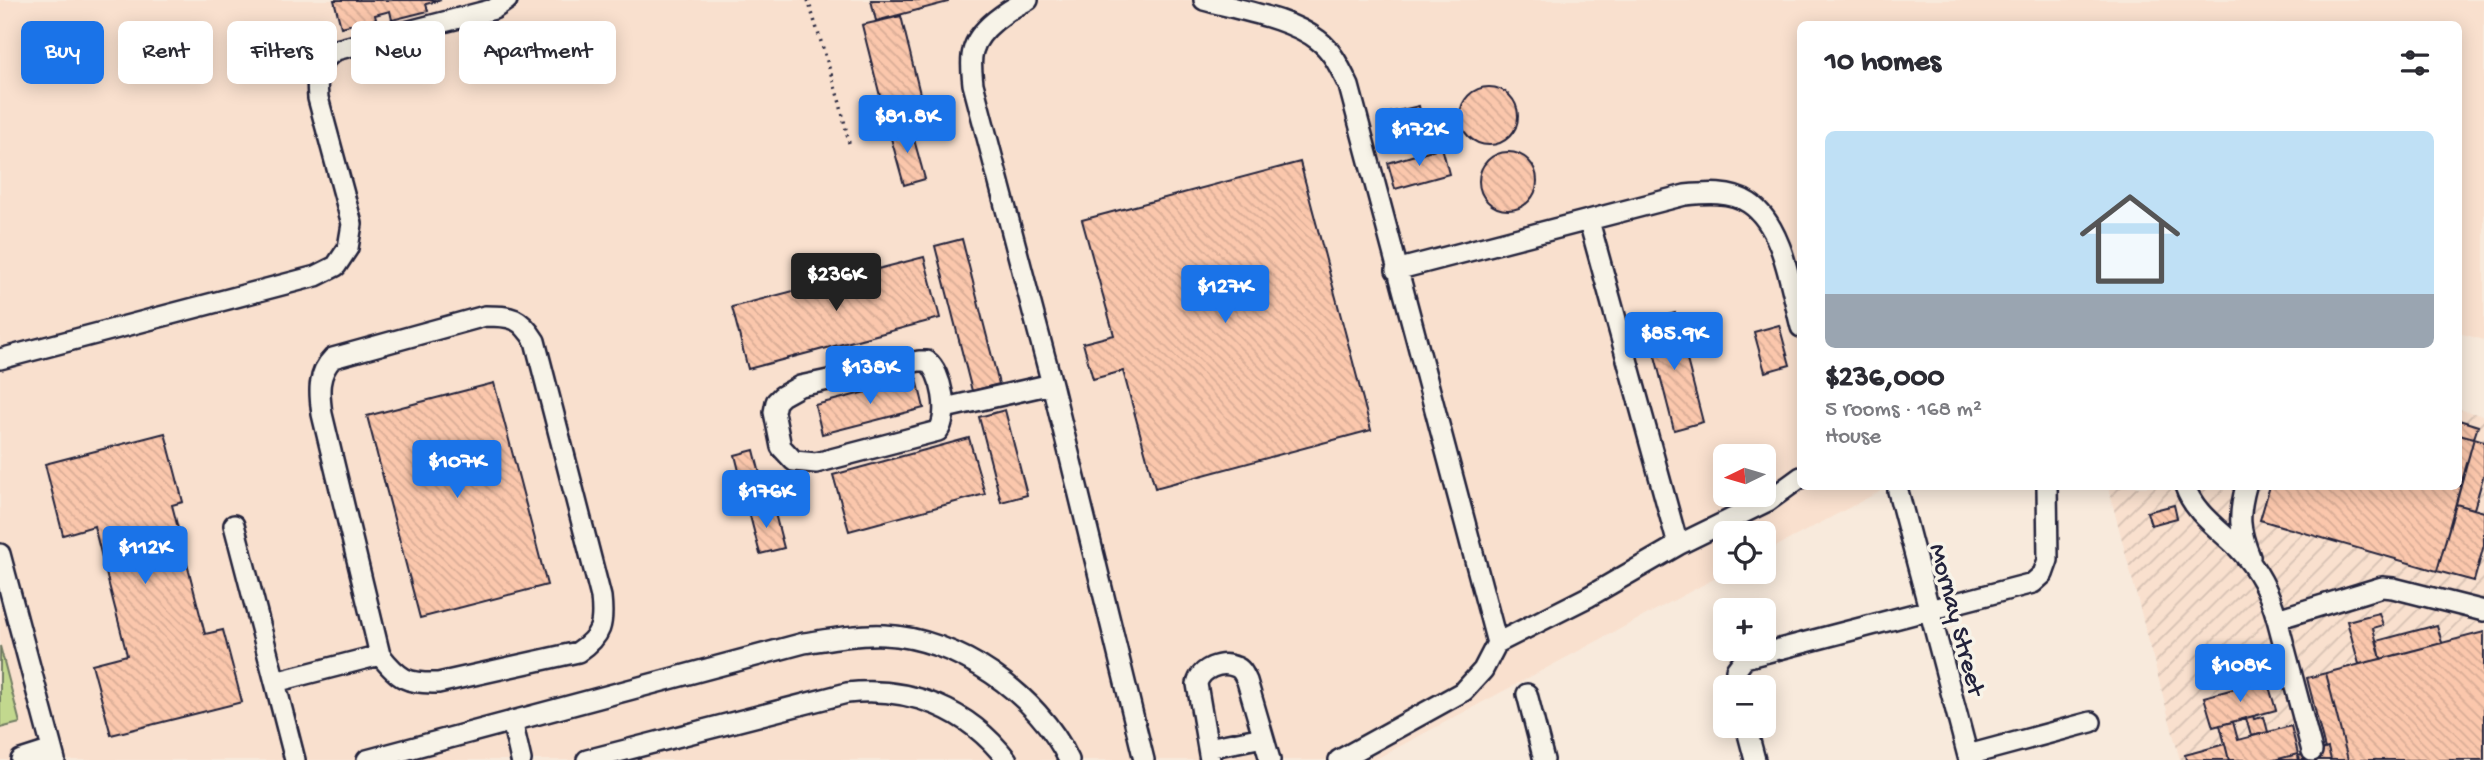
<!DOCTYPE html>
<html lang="en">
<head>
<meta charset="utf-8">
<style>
	:root { --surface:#fff; --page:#f7f7f7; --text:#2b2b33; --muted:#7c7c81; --accent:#1a73e8 }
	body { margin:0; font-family:"Gochi Hand",sans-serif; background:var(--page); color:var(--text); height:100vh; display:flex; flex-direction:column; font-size:26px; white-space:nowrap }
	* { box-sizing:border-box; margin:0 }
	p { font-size:23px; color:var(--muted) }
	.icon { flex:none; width:38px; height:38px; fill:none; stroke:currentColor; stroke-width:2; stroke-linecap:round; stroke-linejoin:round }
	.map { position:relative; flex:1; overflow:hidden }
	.details { position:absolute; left:1797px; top:21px; width:665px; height:469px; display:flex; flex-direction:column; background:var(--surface); border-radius:10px; box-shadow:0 4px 18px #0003 }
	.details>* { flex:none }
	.hud { position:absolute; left:21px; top:21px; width:665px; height:63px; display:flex; gap:14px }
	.needle { width:46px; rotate:265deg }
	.fabs { position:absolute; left:1713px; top:444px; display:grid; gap:14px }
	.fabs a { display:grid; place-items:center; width:63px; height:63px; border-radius:10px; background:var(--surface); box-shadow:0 4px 18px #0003; font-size:35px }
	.price { position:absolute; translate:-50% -60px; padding:0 16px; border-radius:7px; background:var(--accent); color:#fff; font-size:23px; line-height:46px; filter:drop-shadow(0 2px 4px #0008) }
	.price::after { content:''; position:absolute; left:50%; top:42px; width:21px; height:16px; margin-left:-10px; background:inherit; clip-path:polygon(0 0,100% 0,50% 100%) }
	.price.selected { background:#222; color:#fff }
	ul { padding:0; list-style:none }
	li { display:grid; align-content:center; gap:14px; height:371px; padding:0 28px }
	li span { display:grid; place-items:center; height:217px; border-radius:10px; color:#555 }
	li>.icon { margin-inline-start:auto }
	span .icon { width:126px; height:126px; fill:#fffc; stroke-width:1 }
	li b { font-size:30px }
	h2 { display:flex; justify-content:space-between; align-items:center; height:84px; padding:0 28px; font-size:30px }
	.chip { padding:0 24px; border-radius:10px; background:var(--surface); box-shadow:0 4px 18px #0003; font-size:24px; line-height:63px }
	.chip.selected { background:var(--accent); color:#fff }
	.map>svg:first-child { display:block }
	.built { fill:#f9e0ce; fill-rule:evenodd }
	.industrial { fill:url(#industrial-furrows) }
	.park { fill:#c2d88e; stroke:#727d64; stroke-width:2 }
	.building { fill:url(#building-back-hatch); stroke:#22223b; stroke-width:2 }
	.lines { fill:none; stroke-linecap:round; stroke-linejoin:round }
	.minor-casing { stroke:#22223b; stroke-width:24 }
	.path { stroke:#22223b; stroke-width:3.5; stroke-dasharray:2 5; stroke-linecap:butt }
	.minor { stroke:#f7f3e8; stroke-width:19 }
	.labels { text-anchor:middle; stroke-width:7; stroke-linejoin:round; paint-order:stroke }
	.street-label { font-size:26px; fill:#22223b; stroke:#f7f3e8 }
</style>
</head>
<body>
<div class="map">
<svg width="2484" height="760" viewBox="0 0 2484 760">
	<defs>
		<pattern id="industrial-furrows" width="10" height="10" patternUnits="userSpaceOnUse" patternTransform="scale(1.75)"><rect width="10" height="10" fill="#f9e0ce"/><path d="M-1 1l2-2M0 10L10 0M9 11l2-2" fill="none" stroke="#d5c0b2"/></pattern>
		<pattern id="building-back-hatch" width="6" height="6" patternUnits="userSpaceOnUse" patternTransform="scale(1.75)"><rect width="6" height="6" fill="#fbc7ac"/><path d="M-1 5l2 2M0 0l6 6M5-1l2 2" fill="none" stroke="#d7ab95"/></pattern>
	</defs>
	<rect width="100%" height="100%" fill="#f8eadc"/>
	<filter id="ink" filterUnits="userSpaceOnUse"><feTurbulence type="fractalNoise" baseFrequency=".0143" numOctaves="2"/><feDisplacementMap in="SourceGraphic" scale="14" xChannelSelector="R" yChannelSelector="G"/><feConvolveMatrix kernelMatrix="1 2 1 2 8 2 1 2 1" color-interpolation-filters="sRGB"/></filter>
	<g filter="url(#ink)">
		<!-- built -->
		<path class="built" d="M 0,0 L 2484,0 L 2484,340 L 2459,333 L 2459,24 L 1801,24 L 1801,486 L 1888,487 L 1764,553 L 1764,534 L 1726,534 L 1727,572 L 1374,760 L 0,760 ZM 1726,457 L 1764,457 L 1764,495 L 1726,495 Z"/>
		<!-- industrial -->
		<path class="industrial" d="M 2459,409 L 2484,416 L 2484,760 L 2180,760 L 2108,487 L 2459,486 Z"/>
		<!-- park -->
		<path class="park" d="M 0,646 L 20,723 L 0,728 Z"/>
		<!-- building -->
		<path class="building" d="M 334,0 L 441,0 L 426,4 L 428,11 L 392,20 L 390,11 L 375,15 L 376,19 L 341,27 Z
			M 871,0 L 948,0 L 948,2 L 876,21 Z
			M 901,16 L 921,98 L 883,108 L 862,25 Z
			M1460 116a29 29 0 1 1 58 0a29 29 0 1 1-58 0Z
			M 1419,106 L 1422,119 L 1392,126 L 1389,113 Z
			M 910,125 L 925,179 L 904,185 L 889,131 Z
			M 1442,147 L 1449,174 L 1395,189 L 1388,163 Z
			M1479 181a29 29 0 1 1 58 0a29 29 0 1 1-58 0Z
			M 1300,162 L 1371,430 L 1155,488 L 1123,371 L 1093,379 L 1083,343 L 1114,335 L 1082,220 Z
			M 962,239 L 999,384 L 972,391 L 935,246 Z
			M 924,257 L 940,318 L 748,369 L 732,307 Z
			M 1675,313 L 1703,422 L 1674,430 L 1646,321 Z
			M 1779,325 L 1790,365 L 1765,372 L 1754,332 Z
			M 917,379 L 924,408 L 822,434 L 815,405 Z
			M 494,383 L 547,585 L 420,618 L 367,416 Z
			M 1005,410 L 1027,495 L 1001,502 L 979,417 Z
			M 2459,420 L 2478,426 L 2474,438 L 2459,434 Z
			M 165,433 L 183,502 L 172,505 L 205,634 L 223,630 L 242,702 L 111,735 L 92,664 L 127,655 L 94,526 L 63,535 L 45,464 Z
			M 2459,434 L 2474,438 L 2437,571 L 2260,520 L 2270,486 L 2459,486 Z
			M 969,438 L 985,494 L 849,531 L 833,475 Z
			M 2474,438 L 2484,441 L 2484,474 L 2474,509 L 2456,504 Z
			M 754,450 L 764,490 L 745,495 L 735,455 Z
			M 2456,504 L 2484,512 L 2484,545 L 2474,581 L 2437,571 Z
			M 2174,505 L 2177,518 L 2151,525 L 2147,512 Z
			M 773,506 L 784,548 L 760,554 L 749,512 Z
			M 2379,613 L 2383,625 L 2373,628 L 2381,659 L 2359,664 L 2347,621 Z
			M 2437,625 L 2442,643 L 2381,659 L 2377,641 Z
			M 2484,632 L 2484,760 L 2348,760 L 2326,673 Z
			M 2326,673 L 2348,760 L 2331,760 L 2328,748 L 2325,749 L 2307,678 Z
			M 2267,680 L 2276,710 L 2213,727 L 2204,697 Z
			M 2253,716 L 2254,719 L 2264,717 L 2268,732 L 2251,736 L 2246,718 Z
			M 2233,722 L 2238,740 L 2291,726 L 2298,754 L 2274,760 L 2229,760 L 2220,725 Z
			M 2225,744 L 2229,760 L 2186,760 L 2185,755 Z
			M 2328,748 L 2331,760 L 2299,760 L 2298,756 Z
			M 2298,754 L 2300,760 L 2274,760 Z"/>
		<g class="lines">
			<defs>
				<path id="minor" d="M 1028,0 C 1009,9 978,29 973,51 C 970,61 972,73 973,84 L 1052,384 L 1144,760
					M 1204,0 C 1239,10 1290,18 1318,40 C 1333,51 1341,70 1349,86 L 1497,643
					M 1589,221 L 1678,545
					M 1396,270 L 1685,195 C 1706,193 1731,191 1749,203 C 1784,226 1791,290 1801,327
					M 485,316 C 512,316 520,317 535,341 L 601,597 C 604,624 602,636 578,652 L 438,683 C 407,684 399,679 380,655 L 322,414 C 319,393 317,374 333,358 Z
					M 0,359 L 316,276 L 336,266 L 348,248 L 352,224 L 318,98 C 316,74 316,64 336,50 L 494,9 L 507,0
					M 919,361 L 927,361 C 942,372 950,416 938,431 L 816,463 L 794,461 L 781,447 L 774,412 L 776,402 L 782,396 L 800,386 Z
					M 945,408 L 1052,384
					M 2185,486 C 2193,512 2219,529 2238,548 C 2258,569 2269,591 2277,619 L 2382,587 L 2393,588 L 2484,611
					M 2246,486 C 2238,516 2239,529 2250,557
					M 1898,491 L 1969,760
					M 234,525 L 275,682
					M 0,554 L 55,760
					M 2277,619 L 2312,751
					M 1736,688 L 1736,670 L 1745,658 L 2033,583 L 2043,574 L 2048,560 L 2047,486
					M 1527,694 L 1544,760
					M 512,721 L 521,760
					M 1746,726 L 1755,760
					M 1208,748 L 1263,737
					M 1968,755 L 2091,722
					M 21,760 L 52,750
					M 295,760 L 275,682 L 380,655
					M 367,760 L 804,643 C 830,639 857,634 884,635 C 957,638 1038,694 1069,760
					M 587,760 L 847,693 C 910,686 968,709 1007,760
					M 1210,760 L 1197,684 C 1200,669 1221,660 1236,667 C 1242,669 1244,675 1247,681 L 1270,760
					M 1339,760 L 1464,691 L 1483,670 L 1497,643 L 1588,597 L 1678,545 L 1768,501 L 1801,477"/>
			</defs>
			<!-- minor casing -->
			<use href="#minor" class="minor-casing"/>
			<!-- path -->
			<path class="path" d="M 808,0 L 840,103 L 849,143"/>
			<!-- minor -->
			<use href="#minor" class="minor"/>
		</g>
	</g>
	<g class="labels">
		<!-- street labels -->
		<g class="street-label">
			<text transform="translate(1959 619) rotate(75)" y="9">Mornay Street</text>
		</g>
	</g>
</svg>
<div class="fabs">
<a><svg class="needle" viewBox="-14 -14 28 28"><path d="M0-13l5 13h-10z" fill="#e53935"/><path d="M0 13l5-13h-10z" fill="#7c7c81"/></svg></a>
<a><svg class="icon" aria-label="locate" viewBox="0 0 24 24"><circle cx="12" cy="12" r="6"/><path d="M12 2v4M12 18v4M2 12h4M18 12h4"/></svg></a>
<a>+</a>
<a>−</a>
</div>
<b class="price" style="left:907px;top:155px">$81.8K</b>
<b class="price" style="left:1419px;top:168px">$172K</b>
<b class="price selected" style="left:836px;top:313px">$236K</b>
<b class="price" style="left:1225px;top:325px">$127K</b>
<b class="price" style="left:1674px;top:372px">$85.9K</b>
<b class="price" style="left:870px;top:406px">$138K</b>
<b class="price" style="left:457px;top:500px">$107K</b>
<b class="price" style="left:766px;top:530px">$176K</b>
<b class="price" style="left:145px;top:586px">$112K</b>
<b class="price" style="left:2240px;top:704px">$108K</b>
<div class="hud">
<a class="chip selected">Buy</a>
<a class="chip">Rent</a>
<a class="chip">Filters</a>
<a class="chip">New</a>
<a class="chip">Apartment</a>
</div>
<section class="details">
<h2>10 homes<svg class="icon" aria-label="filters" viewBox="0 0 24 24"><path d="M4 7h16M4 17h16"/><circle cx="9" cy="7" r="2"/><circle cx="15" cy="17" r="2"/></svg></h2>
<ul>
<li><span style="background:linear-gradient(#bfe0f5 75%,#9aa5b1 0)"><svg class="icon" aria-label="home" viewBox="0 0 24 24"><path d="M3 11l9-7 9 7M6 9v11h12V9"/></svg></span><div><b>$236,000</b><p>5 rooms · 168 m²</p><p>House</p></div></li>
</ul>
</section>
</div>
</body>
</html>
